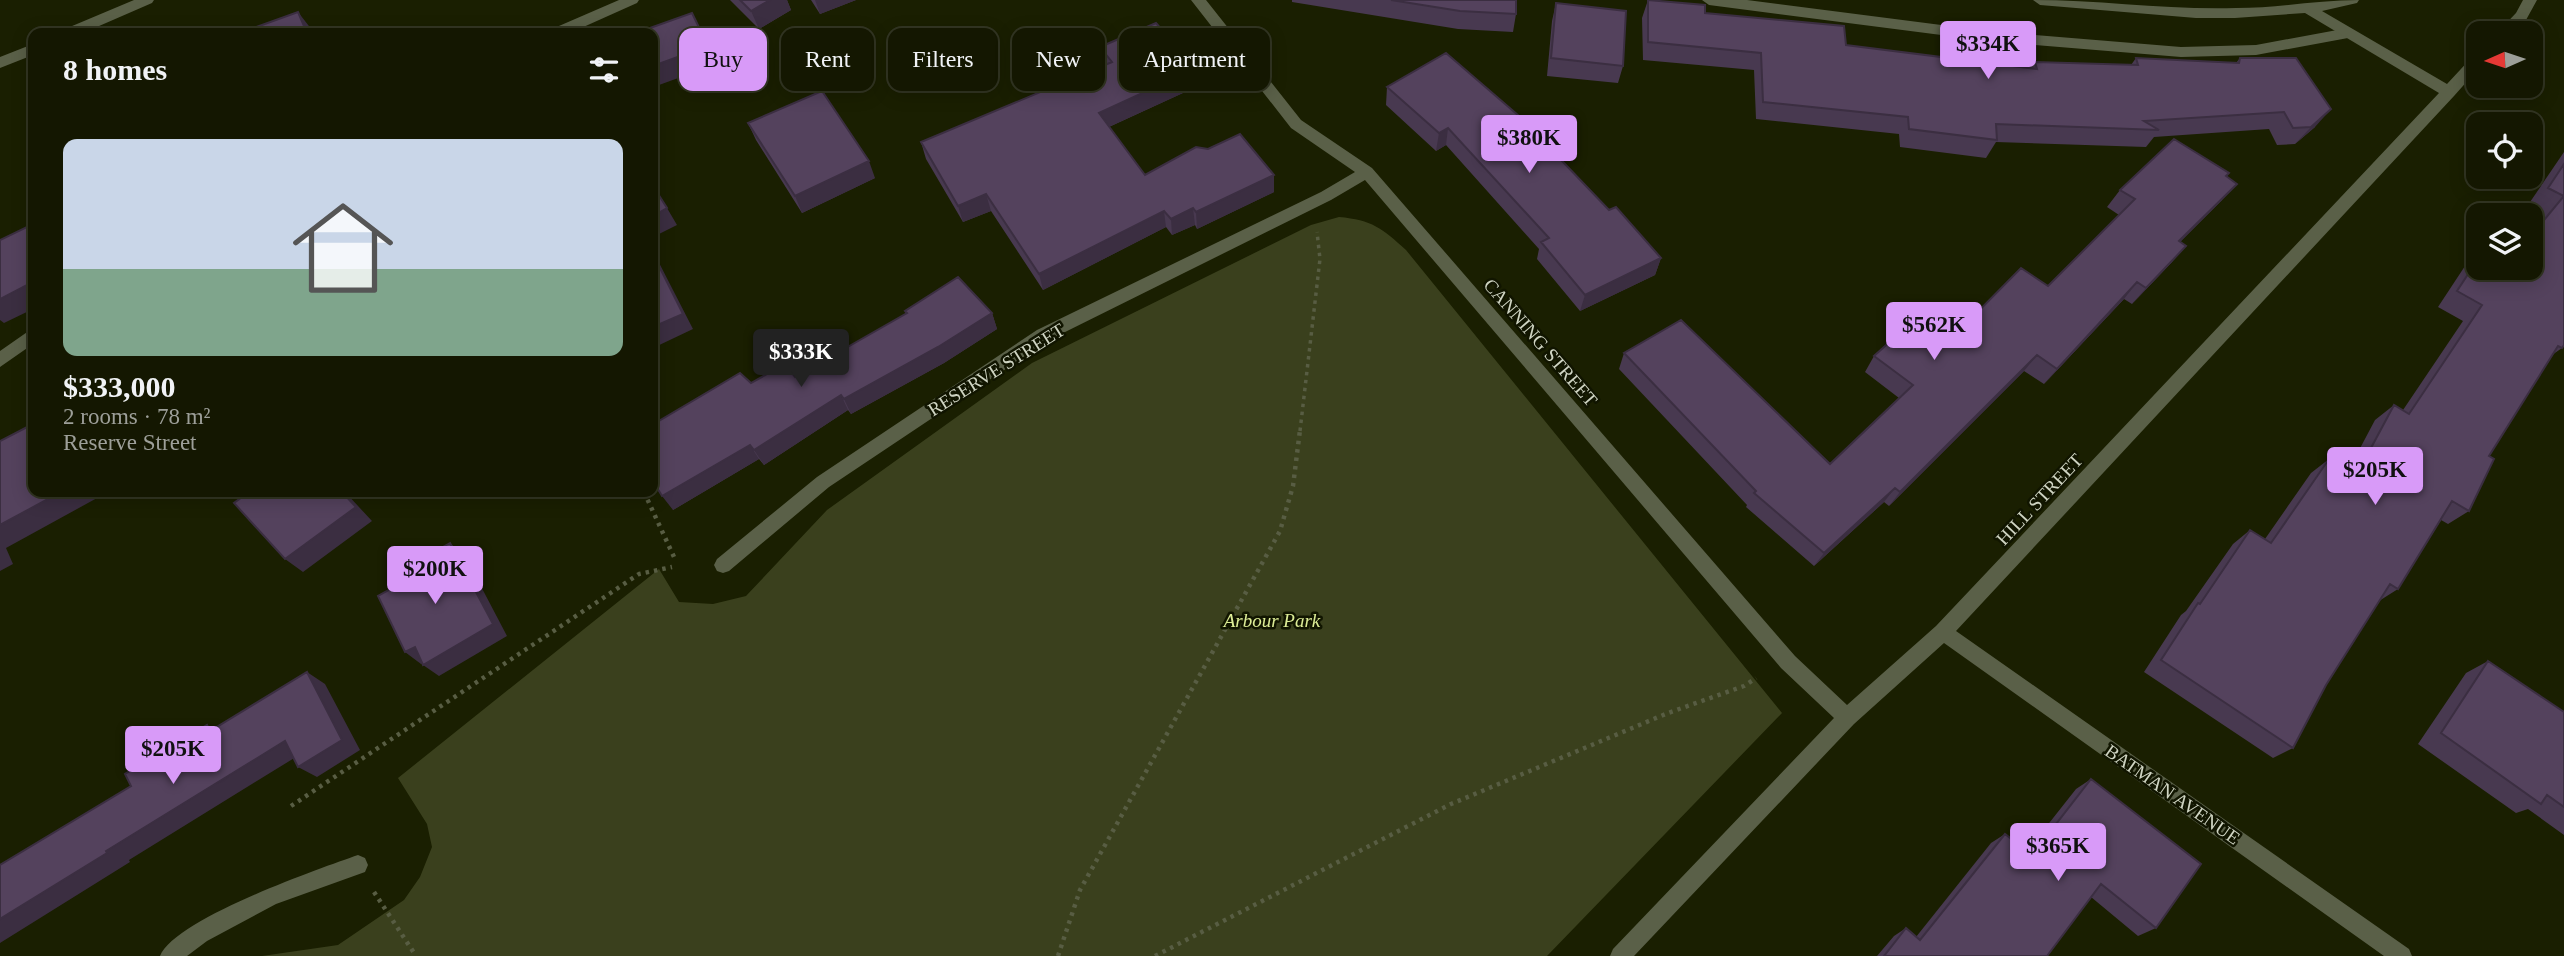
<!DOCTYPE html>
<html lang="en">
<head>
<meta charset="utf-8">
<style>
	:root { --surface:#141701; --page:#212410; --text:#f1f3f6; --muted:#9d9f99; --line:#333623; --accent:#d89af8 }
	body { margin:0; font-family:Georgia,serif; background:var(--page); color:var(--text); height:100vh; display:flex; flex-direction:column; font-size:26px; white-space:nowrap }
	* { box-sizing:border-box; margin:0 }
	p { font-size:23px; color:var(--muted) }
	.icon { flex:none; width:38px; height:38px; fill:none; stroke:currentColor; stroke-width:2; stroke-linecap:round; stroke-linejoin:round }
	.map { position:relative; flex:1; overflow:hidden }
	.side { position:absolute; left:28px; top:28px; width:630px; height:469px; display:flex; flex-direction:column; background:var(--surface); border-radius:14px; box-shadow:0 4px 18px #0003,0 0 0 2px var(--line) }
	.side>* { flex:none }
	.top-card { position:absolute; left:679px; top:28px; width:665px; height:63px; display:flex; gap:14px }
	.needle { width:46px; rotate:267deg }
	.tools { position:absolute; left:2466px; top:21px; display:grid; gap:14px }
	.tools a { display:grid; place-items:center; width:77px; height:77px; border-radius:14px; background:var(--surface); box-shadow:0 4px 18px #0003,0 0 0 2px var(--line); font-size:35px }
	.price { position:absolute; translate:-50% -60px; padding:0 16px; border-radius:7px; background:var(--accent); color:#111; font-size:23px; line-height:46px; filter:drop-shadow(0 2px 4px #0008) }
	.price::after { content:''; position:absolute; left:50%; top:42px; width:21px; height:16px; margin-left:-10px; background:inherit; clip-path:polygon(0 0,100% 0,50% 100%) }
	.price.selected { background:#222; color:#fff }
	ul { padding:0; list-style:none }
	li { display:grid; align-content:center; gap:14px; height:371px; padding:0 35px }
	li+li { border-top:2px solid var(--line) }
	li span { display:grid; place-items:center; height:217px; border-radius:14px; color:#555 }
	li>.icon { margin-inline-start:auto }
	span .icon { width:126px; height:126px; fill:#fffc; stroke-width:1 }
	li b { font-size:30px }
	h2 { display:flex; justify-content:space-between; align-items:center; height:84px; padding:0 35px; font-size:30px }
	.tag { padding:0 24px; border-radius:14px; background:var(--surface); box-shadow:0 4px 18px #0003,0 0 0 2px var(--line); font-size:24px; line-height:63px }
	.tag.selected { background:var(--accent); color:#111 }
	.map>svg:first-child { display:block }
	.green { fill:#3a401d }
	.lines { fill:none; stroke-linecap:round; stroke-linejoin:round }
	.path-far1 { stroke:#585d43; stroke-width:3.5; stroke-dasharray:3.5 4.5; stroke-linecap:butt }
	.path { stroke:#585d43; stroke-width:4.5; stroke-dasharray:3.5 5; stroke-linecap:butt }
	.lane { fill:#5a6048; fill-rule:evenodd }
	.street { fill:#5a6048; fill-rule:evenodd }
	.wall { fill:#483950 }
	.shaded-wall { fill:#3b2e41 }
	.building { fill:#54425d; stroke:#3b2e41; stroke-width:2 }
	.labels { text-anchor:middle; stroke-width:5; stroke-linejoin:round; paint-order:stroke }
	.street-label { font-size:19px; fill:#cfd4c2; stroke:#111500 }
	.park-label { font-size:19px; font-style:italic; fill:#dcec95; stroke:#111500 }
</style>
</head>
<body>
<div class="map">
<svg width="2564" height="956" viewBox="0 0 2564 956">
	<rect width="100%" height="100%" fill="#1a1f01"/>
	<!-- green -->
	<path class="green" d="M 1339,217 C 1372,220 1382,228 1406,250 L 1782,713 L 1547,956 L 262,956 L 338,945 L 404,900 L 420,877 L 432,847 L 427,824 L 398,778 L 659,569 L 679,602 L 713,604 L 746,596 L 827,510 L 1032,363 L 1311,225 Z"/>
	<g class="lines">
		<!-- path-far1 -->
		<path class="path-far1" d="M 1300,431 L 1320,259 L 1317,232"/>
		<!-- path -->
		<path class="path" d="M 644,492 L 674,557
			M 291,806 L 639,574 L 672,567
			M 374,892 L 416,956
			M 1058,956 L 1080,890 L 1280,531 L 1293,486 L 1300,430
			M 1155,956 L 1451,804 L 1668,713 L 1744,686 L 1756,678"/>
		<!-- lane -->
		<path class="lane" d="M 1702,0 L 1747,0 L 1988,31 L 2181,47 L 2256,45 L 2348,28 L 2355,33 L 2348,38 L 2256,55 L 2181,57 L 1988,41 L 1709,5 Z
			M 358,855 L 365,858 L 368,865 L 365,872 L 276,904 L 207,941 L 187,956 L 160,956 C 175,919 318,869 358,855 Z"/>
		<!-- street -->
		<path class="street" d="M 134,0 L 154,0 L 152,3 L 83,33 L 63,33 L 65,29 Z
			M 619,0 L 639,0 L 637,3 L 570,33 L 550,33 L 552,29 Z
			M 1191,0 L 1206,0 L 1301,120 L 1372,168 L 1795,656 L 1847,705 L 1936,626 L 2439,93 L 2305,13 L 2235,18 L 2196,18 L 2040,5 L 2033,0 C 2101,0 2168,10 2236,8 C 2278,8 2318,0 2359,0 L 2357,3 L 2322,11 L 2447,84 L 2473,56 L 2478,55 L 2478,69 L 2454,96 L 1956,631 L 2409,949 L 2412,956 L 2384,956 L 1944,643 L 1854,724 L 1634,956 L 1610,956 L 1613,949 L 1834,718 L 1781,668 L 1365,180 L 1331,200 L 1049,340 L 829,487 L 729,571 L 723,573 L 717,571 L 714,565 L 717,559 L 817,477 L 1037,330 L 1321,192 L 1355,172 L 1291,128 Z
			M 2523,0 L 2537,0 L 2526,20 L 2512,33 L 2497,33 L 2516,13 Z
			M 33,44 L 33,55 L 0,68 L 0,57 Z
			M 33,328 L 33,344 L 0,367 L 0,351 Z"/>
	</g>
	<!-- wall -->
	<path class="wall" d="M 730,0 L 787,0 L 791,10 L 759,29 Z
		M 811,0 L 856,0 L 820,14 Z
		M 1292,0 L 1516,0 L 1516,14 L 1513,32 L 1458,29 L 1292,2 Z
		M 1648,0 L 1846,45 L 2031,68 L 2035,62 L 2131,65 L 2136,58 L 2236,63 L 2240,58 L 2315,127 L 2295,144 L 2277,145 L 2269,129 L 2154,137 L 2146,147 L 1996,142 L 1986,158 L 1900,147 L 1899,134 L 1756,119 L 1754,70 L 1643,60 L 1642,18 Z
		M 1556,3 L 1623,66 L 1618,83 L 1547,76 L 1552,21 Z
		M 1100,47 L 1195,69 L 1196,87 L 1109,127 L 1145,175 L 1208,149 L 1274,175 L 1274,192 L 1197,229 L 1195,225 L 1172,235 L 1166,227 L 1043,290 L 991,211 L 963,222 L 926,159 L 921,142 L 1104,65 Z
		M 1387,87 L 1609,210 L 1661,258 L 1655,275 L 1580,311 L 1537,259 L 1539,249 L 1446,145 L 1436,151 L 1386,105 Z
		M 748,123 L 875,178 L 802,213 L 756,140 Z
		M 2564,152 L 2564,345 L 2562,348 L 2552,355 L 2489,456 L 2469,511 L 2448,524 L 2441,520 L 2398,589 L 2379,601 L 2326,685 L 2293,748 L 2273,758 L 2144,672 L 2181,615 L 2186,611 L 2233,544 L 2250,530 L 2265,539 L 2311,473 L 2329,459 L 2348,471 L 2375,420 L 2394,405 L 2403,410 L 2463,321 L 2438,307 L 2465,266 L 2478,255 L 2478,268 L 2530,268 L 2530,230 L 2544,213 L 2528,205 Z
		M 2229,173 L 2226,177 L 2222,200 L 2180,242 L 2172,262 L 2132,304 L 2124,299 L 2044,384 L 2024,371 L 1889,506 L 1884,502 L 1814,566 L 1746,507 L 1747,505 L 1619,369 L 1624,353 L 1830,464 L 1899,398 L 1865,372 L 1874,356 L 1954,336 L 2048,286 L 2119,215 L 2107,207 L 2120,190 Z
		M 905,311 L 992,313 L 997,329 L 944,363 L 851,414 L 848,410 L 764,465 L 759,459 L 673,510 L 657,422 L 795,377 L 906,314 Z
		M 2488,661 L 2564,712 L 2564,835 L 2528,809 L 2516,813 L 2418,744 L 2466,673 Z
		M 2091,779 L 2156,928 L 2138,936 L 2091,897 L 2047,956 L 1877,956 L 1894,936 L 1906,928 L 1916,937 L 1991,843 L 2005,834 L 2027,851 L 2076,789 Z"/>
	<!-- shaded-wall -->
	<path class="shaded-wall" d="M 770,0 L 787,0 L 791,10 L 759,29 L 751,11 Z
		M 815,0 L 856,0 L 820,14 Z
		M 298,12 L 312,30 L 313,33 L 307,33 Z
		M 708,46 L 717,64 L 659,85 L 653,72 L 653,66 Z
		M 1195,69 L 1196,87 L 1102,130 L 1099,113 Z
		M 2331,109 L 2315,127 L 2295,144 L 2311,127 Z
		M 1448,128 L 1446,145 L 1436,151 L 1439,133 Z
		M 869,161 L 875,178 L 802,213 L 795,196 Z
		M 1274,175 L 1274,192 L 1197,229 L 1196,212 Z
		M 2237,184 L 2222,200 L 2165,257 L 2179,241 Z
		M 986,194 L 991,211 L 963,222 L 958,206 Z
		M 667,208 L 677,225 L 653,237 L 653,216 Z
		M 1193,208 L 1195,225 L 1172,235 L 1171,219 Z
		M 1164,211 L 1166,227 L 1043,290 L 1039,274 Z
		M 2186,246 L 2172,262 L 2132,304 L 2146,288 Z
		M 653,251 L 693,329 L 653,348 Z
		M 1661,258 L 1655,275 L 1580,311 L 1585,295 Z
		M 33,282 L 33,309 L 4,323 L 0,320 L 0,299 Z
		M 2137,282 L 2124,299 L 2044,384 L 2057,369 Z
		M 992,313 L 997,329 L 944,363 L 851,414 L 844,399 Z
		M 2037,355 L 2024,371 L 1889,506 L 1900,492 Z
		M 841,395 L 848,410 L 764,465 L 754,450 Z
		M 750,445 L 759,459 L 673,510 L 662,496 Z
		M 1895,488 L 1884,502 L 1814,566 L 1824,553 Z
		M 61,492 L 108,492 L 6,548 L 13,564 L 0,571 L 0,525 Z
		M 342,492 L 345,492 L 372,521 L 303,572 L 285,559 Z
		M 450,543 L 465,556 L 507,636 L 439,676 L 423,665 Z
		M 415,647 L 431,659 L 421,664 L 405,652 Z
		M 307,672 L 325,684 L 360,750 L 317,777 L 298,767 Z
		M 285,741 L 304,752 L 129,860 L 130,862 L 0,943 L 0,919 L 106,851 Z"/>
	<!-- building -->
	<path class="building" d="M 740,0 L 770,0 L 751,11 Z
		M 1391,0 L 1516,0 L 1516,14 L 1460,11 Z
		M 1648,0 L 1705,5 L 1705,13 L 1844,26 L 1846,45 L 2037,69 L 2035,62 L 2138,65 L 2136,58 L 2239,63 L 2240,58 L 2296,58 L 2331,109 L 2311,127 L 2293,128 L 2284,112 L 2144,121 L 2159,130 L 1996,124 L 1997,140 L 1909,129 L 1908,117 L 1763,102 L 1761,53 L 1648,42 Z
		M 1556,3 L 1626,11 L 1623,66 L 1551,58 Z
		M 298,12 L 307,33 L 240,33 Z
		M 692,13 L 708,46 L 653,66 L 653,33 L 636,33 Z
		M 1156,23 L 1195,69 L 1099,113 L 1145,175 L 1196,147 L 1208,149 L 1240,134 L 1274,175 L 1196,212 L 1193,208 L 1171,219 L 1164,211 L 1039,274 L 986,194 L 958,206 L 921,142 L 1112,62 L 1100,47 Z
		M 1446,53 L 1519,116 L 1609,210 L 1616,207 L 1661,258 L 1585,295 L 1541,242 L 1549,238 L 1448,128 L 1439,133 L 1387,87 Z
		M 822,91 L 869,161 L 795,196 L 748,123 Z
		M 2174,139 L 2229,173 L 2226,176 L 2237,184 L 2179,241 L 2186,246 L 2146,288 L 2137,282 L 2057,369 L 2037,355 L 1900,492 L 1895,488 L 1824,553 L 1754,493 L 1756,491 L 1624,353 L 1681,320 L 1830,464 L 1913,385 L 1874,356 L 1922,313 L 1954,336 L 2021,268 L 2048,286 L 2135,199 L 2120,190 Z
		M 2564,164 L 2564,345 L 2562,348 L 2558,346 L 2489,456 L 2494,459 L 2469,511 L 2452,501 L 2398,589 L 2390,584 L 2326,685 L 2293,748 L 2161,660 L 2198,603 L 2200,604 L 2250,530 L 2271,543 L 2329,459 L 2356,476 L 2394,405 L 2409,414 L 2482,305 L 2457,291 L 2478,259 L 2478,268 L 2530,268 L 2530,237 L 2564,196 L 2548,188 Z
		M 653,186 L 667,208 L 653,216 Z
		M 33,224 L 33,282 L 0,299 L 0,240 Z
		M 653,254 L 683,314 L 653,327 Z
		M 958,277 L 992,313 L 938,347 L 844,399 L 841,395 L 754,450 L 750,445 L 662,496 L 653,481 L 653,419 L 657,422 L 740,373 L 751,383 L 785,364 L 795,377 L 907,313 L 905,311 Z
		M 33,424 L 33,492 L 61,492 L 0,525 L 0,441 Z
		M 249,492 L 342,492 L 356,507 L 285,559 L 234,503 Z
		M 450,543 L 493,624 L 423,665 L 415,647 L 405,652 L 378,596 L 414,576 L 409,566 Z
		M 2488,661 L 2564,712 L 2564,807 L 2547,795 L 2541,804 L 2441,733 Z
		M 307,672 L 342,740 L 298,767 L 285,741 L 106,851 L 107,853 L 0,919 L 0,865 L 131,786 L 125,774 L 207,725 L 210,731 Z
		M 2091,779 L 2201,864 L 2156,928 L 2101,884 L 2047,956 L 1884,956 L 1906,928 L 1920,940 L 2005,834 L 2032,855 Z"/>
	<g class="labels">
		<!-- street labels -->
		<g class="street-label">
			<text transform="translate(1541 342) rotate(49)" y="7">CANNING STREET</text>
			<text transform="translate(996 369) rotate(-32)" y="7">RESERVE STREET</text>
			<text transform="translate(2039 499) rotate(-47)" y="7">HILL STREET</text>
			<text transform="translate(2173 794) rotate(35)" y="7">BATMAN AVENUE</text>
		</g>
		<!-- park labels -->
		<g class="park-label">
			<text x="1272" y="627">Arbour Park</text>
		</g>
	</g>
</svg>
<div class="tools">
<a><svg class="needle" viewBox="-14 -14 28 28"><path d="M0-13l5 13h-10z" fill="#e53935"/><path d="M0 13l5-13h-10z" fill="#9d9f99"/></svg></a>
<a><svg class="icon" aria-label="locate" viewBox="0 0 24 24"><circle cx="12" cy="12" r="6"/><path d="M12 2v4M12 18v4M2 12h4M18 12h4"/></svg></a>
<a><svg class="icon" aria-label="layers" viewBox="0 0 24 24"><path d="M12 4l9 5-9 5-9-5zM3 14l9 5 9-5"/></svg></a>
</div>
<b class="price" style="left:1988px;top:81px">$334K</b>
<b class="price" style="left:1529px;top:175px">$380K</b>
<b class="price" style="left:1934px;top:362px">$562K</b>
<b class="price selected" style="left:801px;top:389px">$333K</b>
<b class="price" style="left:2375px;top:507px">$205K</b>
<b class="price" style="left:435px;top:606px">$200K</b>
<b class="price" style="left:173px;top:786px">$205K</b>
<b class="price" style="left:2058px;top:883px">$365K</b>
<div class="top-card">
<a class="tag selected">Buy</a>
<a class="tag">Rent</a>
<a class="tag">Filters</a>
<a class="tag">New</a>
<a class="tag">Apartment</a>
</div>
<section class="side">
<h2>8 homes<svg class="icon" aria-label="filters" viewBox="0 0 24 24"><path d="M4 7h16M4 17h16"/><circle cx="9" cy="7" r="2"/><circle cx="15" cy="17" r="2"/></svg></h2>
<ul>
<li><span style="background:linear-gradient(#c9d6e8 60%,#7fa58c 0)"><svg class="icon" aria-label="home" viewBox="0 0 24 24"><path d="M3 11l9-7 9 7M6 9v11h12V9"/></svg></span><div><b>$333,000</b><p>2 rooms · 78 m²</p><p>Reserve Street</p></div></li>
</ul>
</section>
</div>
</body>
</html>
